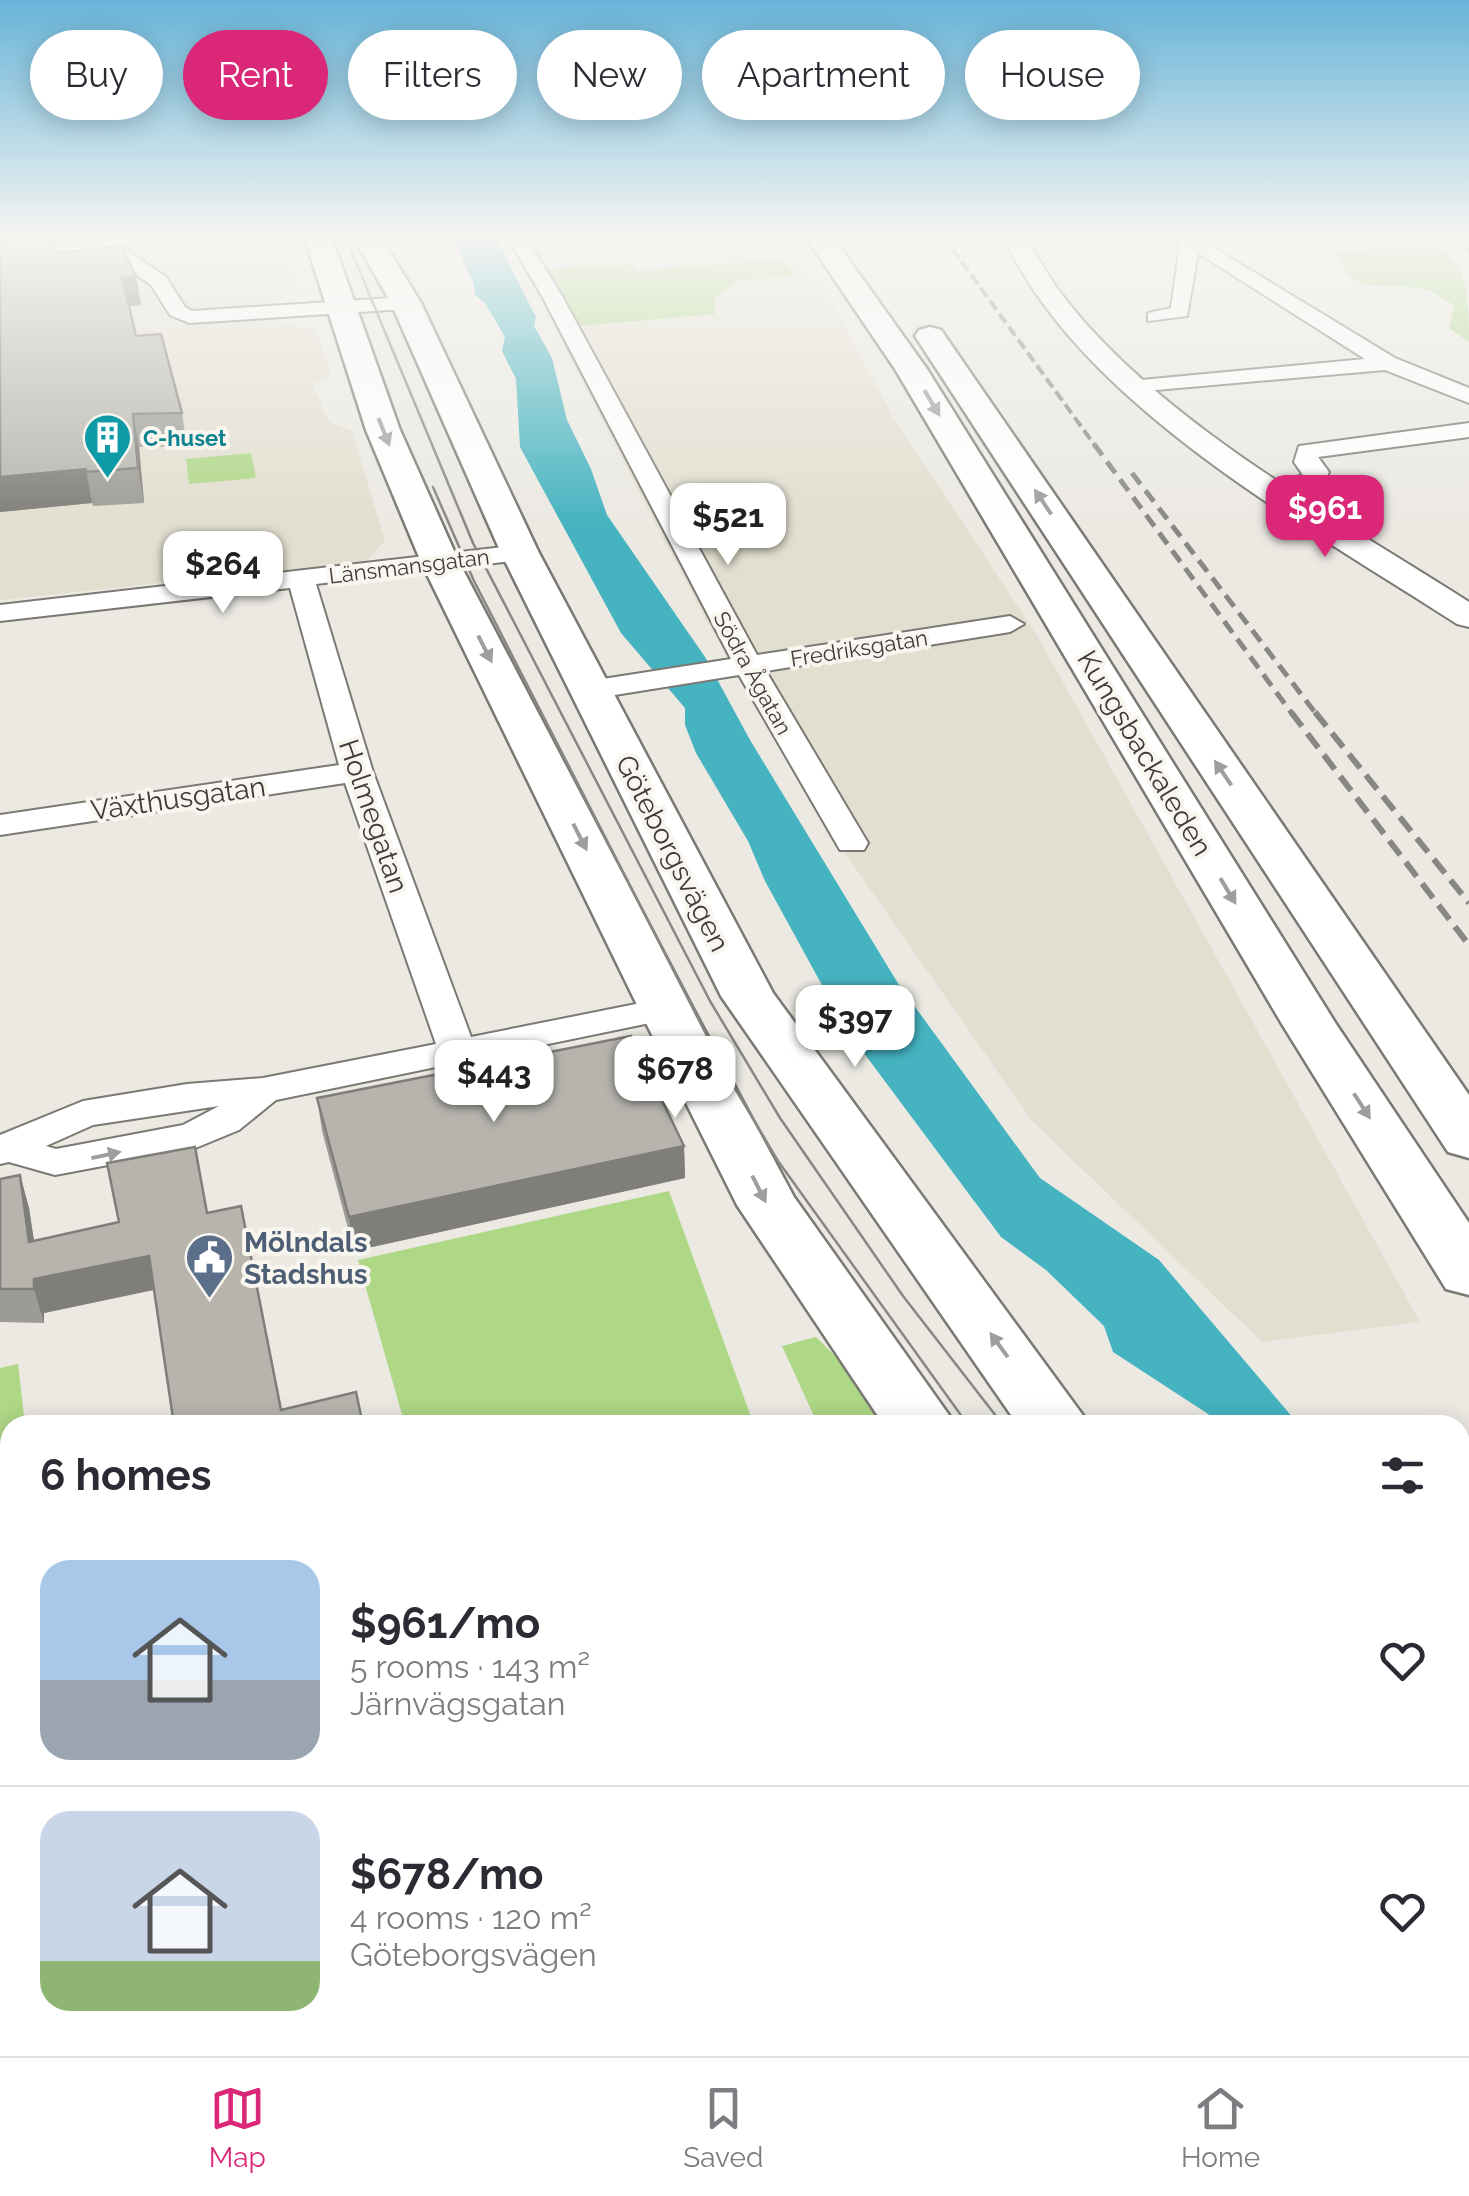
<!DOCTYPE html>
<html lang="en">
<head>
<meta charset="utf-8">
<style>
	:root { --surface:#fff; --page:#f2f2f3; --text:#2b2b33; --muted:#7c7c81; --line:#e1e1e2; --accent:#db2777 }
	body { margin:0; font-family:Raleway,sans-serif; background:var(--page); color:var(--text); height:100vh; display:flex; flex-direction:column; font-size:38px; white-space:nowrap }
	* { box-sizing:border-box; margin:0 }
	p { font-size:32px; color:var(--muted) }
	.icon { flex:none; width:55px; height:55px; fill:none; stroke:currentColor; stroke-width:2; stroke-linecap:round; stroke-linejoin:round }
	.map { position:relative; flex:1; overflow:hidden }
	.drawer { position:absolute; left:0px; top:1415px; width:1470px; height:642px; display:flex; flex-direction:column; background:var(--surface); border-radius:30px 30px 0 0; box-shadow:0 5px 25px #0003 }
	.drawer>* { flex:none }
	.guide { position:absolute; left:30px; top:30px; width:1410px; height:90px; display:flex; gap:20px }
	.price { position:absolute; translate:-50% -85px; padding:0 22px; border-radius:20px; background:#fff; color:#222; font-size:32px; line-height:65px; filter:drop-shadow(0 2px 5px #0008) }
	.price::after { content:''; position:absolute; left:50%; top:60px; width:30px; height:22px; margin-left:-15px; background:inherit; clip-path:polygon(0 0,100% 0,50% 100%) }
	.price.current { background:var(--accent); color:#fff }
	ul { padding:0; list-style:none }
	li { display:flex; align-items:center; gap:30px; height:250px; padding:0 40px }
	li+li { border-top:2px solid var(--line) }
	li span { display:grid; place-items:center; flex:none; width:280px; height:200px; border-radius:30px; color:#555 }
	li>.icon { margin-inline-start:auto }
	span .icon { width:120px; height:120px; fill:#fffc; stroke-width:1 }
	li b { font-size:42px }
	h2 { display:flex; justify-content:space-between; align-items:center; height:120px; padding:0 40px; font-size:42px }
	.pill { padding:0 35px; border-radius:45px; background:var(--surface); box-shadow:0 5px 25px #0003; font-size:35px; line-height:90px }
	.pill.current { background:var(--accent); color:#fff }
	.menu { display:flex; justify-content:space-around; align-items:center; height:140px; border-top:2px solid var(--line); background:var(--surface); font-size:28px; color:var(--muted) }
	.menu a { display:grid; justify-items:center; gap:5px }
	.menu .current { color:var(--accent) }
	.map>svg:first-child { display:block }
	.built { fill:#e2dfd0 }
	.green { fill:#aed786 }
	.water { fill:#45b3c0 }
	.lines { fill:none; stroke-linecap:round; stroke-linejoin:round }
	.minor-casing { stroke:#7b7973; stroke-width:4 }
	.tertiary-casing { stroke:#7b7973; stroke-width:4 }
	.secondary-casing { stroke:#7b7973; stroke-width:5 }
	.motorway-casing { stroke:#7b7973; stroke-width:5 }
	.minor { fill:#fff; fill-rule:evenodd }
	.tertiary { fill:#fff; fill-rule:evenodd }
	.secondary { fill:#fff; fill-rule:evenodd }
	.motorway { fill:#fff; fill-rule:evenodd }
	.tram-far1 { stroke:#888782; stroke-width:2.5 }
	.tram { stroke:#888782; stroke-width:4 }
	.rail-far2 { stroke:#888782; stroke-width:4; stroke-dasharray:11 5; stroke-linecap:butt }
	.rail-far1 { stroke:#888782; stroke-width:5; stroke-dasharray:14 8; stroke-linecap:butt }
	.rail { stroke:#888782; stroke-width:6; stroke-dasharray:18 9; stroke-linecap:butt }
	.wall { fill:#9d9b95 }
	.shaded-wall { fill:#7f7e79 }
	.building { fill:#b6b4ad; stroke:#7f7e79; stroke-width:2.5 }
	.oneway { fill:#9e9e9c }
	.labels { text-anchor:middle; stroke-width:8; stroke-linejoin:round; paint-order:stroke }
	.far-culture-label { font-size:22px; font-weight:bold; fill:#0d838f; stroke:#f8f6ef; text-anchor:start }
	.far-street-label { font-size:22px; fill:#3d3c3a; stroke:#f8f6ef }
	.street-label { font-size:28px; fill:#3d3c3a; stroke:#f8f6ef }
	.service-label { font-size:28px; font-weight:bold; fill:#4e5e75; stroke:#f8f6ef; text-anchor:start }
</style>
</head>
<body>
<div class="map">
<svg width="1469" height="2056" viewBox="0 0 1469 2056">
	<rect width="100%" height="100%" fill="#ebe9e2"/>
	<!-- built -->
	<path class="built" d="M 190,236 L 281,236 L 294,290 L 276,301 L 278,324 L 315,329 L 331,374 L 312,384 L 329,422 L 352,431 L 385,541 L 366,561 L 0,600 L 0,256 Z
		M 506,236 L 774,236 L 833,305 L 892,415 L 1039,639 L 1420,1322 L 1262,1342 L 1032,1121 L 840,846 L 706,620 Z"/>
	<!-- green -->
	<path class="green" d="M 1431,244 C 1469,258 1469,299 1469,342 L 1449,328 L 1454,305 C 1446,301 1435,292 1426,290 C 1390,279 1351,302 1336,252 Z
		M 782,260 L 795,276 L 739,280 L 714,299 L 715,314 L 578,326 L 546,269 L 632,264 L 637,270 Z
		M 251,453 L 256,478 L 189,484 L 186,459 Z
		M 669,1191 L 754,1425 L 405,1425 L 358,1260 Z
		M 816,1337 L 875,1396 L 895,1425 L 818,1425 L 782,1346 Z
		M 18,1364 L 25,1425 L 10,1425 L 10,1698 L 0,1700 L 0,1368 Z
		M 1460,1666 L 1469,1671 L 1469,1861 L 1460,1850 Z"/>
	<!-- water -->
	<path class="water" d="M 452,236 L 495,236 L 536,317 L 534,326 L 552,358 L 567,420 L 591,469 L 607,515 L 705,657 L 750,740 L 899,985 L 1040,1178 L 1159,1260 L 1294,1419 L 1279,1425 L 1225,1425 L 1113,1352 L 1104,1326 L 1046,1270 L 1001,1237 L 846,1029 L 765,881 L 748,841 L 696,753 L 685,725 L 685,708 L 621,633 L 520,447 L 516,379 L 502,351 L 505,337 L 485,303 L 475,295 L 474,284 Z"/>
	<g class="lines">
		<defs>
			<path id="minor" d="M 96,236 L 114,236 L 115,242 L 166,277 L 185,307 L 192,311 L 406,297 L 416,303 L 406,309 L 189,323 L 170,315 L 151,285 L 102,250 L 0,260 L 0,248 Z
				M 507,236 L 525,236 L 562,296 L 757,655 L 1010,616 L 1024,624 L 1010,632 L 766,671 L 868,843 L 864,850 L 840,850 L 739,675 L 590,699 L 580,696 L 575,690 L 580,684 L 590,681 L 731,659 L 542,296 Z
				M 1165,236 L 1196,237 L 1395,358 L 1469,388 L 1469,403 L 1385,370 L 1133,392 L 1130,387 L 1133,382 L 1141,380 L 1365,359 L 1198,253 L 1187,316 L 1148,321 L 1148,313 L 1171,308 L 1180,245 Z
				M 1469,423 L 1469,437 L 1318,457 L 1329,472 L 1322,485 L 1277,498 L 1265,491 L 1268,486 L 1303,475 L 1294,462 L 1299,446 Z
				M 520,545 L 533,553 L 529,559 L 316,584 L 373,772 L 471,1037 L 666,998 L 679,1001 L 685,1009 L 679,1017 L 276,1100 L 239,1130 L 193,1149 L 55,1175 L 9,1162 L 0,1164 L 0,1135 L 83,1101 L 187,1084 L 263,1078 L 436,1044 L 345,783 L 0,835 L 0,815 L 339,765 L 290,588 L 0,621 L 0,605 ZM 219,1106 L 183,1125 L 56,1149 L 46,1146 L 93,1125 Z
				M 10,1859 L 10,1913 L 0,1916 L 0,1862 Z
				M 1213,2048 L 1277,2048 L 1280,2056 L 1216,2056 Z"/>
			<path id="tertiary" d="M 1002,236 L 1025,236 C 1036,254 1046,272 1057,288 C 1152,418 1335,516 1469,602 L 1469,627 L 1457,624 C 1319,535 1132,432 1037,295 C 1024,277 1013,256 1002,236 Z"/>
			<path id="secondary" d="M 304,236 L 331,236 L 400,430 L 459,562 L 693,1009 L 794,1197 L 956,1425 L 884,1425 L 737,1205 L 639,1009 L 421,562 L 366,430 Z
				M 353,236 L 380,236 L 421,303 L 539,553 L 773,993 L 1090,1425 L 1018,1425 L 721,996 L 501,553 L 391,303 Z
				M 1460,1562 L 1469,1565 L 1469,1628 L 1460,1625 Z"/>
			<path id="motorway" d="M 805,236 L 832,236 L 927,369 L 1336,1024 L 1469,1223 L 1469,1295 L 1446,1289 L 1282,1024 L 895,369 Z
				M 930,327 L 941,330 L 1469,1095 L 1469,1158 L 1448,1152 L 915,336 L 919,330 Z"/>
		</defs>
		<!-- minor casing -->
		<use href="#minor" class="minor-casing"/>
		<!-- tertiary casing -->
		<use href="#tertiary" class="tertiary-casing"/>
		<!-- secondary casing -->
		<use href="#secondary" class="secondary-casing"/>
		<!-- motorway casing -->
		<use href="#motorway" class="motorway-casing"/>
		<!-- minor -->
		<use href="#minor" class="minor"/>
		<!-- tertiary -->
		<use href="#tertiary" class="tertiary"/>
		<!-- secondary -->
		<use href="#secondary" class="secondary"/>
		<!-- motorway -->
		<use href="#motorway" class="motorway"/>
		<!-- tram-far1 -->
		<path class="tram-far1" d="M 345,236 L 473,543 L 710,1001 L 780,1118 L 903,1296 L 1003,1425
			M 433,487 L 474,581 L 727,1075 L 778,1161 L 968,1425"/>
		<!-- tram -->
		<path class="tram" d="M 1460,2047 L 1467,2056
			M 1423,2048 L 1429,2056"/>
		<!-- rail-far2 -->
		<path class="rail-far2" d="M 943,236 L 1096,447
			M 1458,236 L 1469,251"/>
		<!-- rail-far1 -->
		<path class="rail-far1" d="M 1094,444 L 1293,715
			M 1132,473 L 1317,715"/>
		<!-- rail -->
		<path class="rail" d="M 1291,712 L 1469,945
			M 1315,712 L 1469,903"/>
	</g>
	<!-- wall -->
	<path class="wall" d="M 58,253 L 136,276 L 141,305 L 129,306 L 136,336 L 182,413 L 187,446 L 139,447 L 144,503 L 93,506 L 92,503 L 0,512 Z
		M 317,1098 L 684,1146 L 685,1178 L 354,1251 L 322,1131 Z
		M 20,1175 L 29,1208 L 34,1241 L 208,1213 L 281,1410 L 363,1425 L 174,1425 L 154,1290 L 44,1313 L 44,1323 L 0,1322 L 0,1179 Z"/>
	<!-- shaded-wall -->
	<path class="shaded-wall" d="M 136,276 L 141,305 L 127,307 L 122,277 Z
		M 133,414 L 139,447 L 144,503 L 138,468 Z
		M 86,469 L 92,503 L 0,512 L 0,477 Z
		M 684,1146 L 685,1178 L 354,1251 L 349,1217 Z
		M 20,1175 L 29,1208 L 39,1275 L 29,1242 Z
		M 149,1256 L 157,1289 L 44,1313 L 44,1323 L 34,1289 L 34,1279 Z"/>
	<!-- building -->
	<path class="building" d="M 0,236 L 51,236 L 58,253 L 121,246 L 136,276 L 122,277 L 136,336 L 161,334 L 182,413 L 133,414 L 138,468 L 86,472 L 86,469 L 0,477 Z
		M 631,1036 L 684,1146 L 349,1217 L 317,1098 Z
		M 195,1147 L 207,1213 L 241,1206 L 281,1410 L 356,1392 L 363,1425 L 174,1425 L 149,1256 L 34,1279 L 34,1289 L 0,1289 L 0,1179 L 20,1175 L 29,1242 L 119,1222 L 107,1163 Z"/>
	<!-- one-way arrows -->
	<defs><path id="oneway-solid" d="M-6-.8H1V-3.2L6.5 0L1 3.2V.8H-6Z" transform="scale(2.5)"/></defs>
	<g class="oneway">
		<use href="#oneway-solid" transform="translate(932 403) rotate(59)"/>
		<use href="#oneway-solid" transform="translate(384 432) rotate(68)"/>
		<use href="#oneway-solid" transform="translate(1043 502) rotate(-124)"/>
		<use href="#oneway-solid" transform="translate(485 649) rotate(63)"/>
		<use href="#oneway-solid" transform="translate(1223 773) rotate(-124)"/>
		<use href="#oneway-solid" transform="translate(580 837) rotate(63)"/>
		<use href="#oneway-solid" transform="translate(1228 891) rotate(59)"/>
		<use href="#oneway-solid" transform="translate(1362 1106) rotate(57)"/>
		<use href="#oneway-solid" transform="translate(106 1155) rotate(-12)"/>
		<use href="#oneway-solid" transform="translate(759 1189) rotate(63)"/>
		<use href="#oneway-solid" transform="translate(999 1345) rotate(-126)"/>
	</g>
	<!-- sky -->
	<linearGradient id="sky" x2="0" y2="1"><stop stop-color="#67b4d8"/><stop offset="0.45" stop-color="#f6f5f2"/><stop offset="1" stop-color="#f6f5f2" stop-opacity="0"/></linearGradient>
	<rect width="1469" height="524" fill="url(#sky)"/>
	<!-- icons -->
	<defs>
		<symbol id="building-pin" viewBox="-11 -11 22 30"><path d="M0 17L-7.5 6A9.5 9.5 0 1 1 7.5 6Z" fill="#0f9aa8" stroke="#f8f6ef"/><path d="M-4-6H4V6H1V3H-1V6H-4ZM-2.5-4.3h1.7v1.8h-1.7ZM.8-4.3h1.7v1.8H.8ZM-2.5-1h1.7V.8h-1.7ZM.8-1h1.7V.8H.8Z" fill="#fff"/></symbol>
		<symbol id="civic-pin" viewBox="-11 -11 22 30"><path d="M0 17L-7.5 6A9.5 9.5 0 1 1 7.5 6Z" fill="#5c6f8a" stroke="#f8f6ef"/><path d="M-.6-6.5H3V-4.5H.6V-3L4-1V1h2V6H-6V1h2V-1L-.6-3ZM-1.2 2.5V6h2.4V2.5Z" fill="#fff"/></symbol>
	</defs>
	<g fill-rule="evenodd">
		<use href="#building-pin" x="80" y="410" width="55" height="75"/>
		<use href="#civic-pin" x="182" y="1230" width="55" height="75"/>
	</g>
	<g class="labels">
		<!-- far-culture labels -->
		<g class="far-culture-label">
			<text x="143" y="446">C-huset</text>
		</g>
		<!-- far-street labels -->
		<g class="far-street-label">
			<text transform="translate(409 566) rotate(-7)" y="8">Länsmansgatan</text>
			<text transform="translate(859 648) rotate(-9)" y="8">Fredriksgatan</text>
			<text transform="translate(753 673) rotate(61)" y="8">Södra Ågatan</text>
		</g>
		<!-- street labels -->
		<g class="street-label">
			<text transform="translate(1145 753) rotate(59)" y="10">Kungsbackaleden</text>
			<text transform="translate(178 798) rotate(-8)" y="10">Växthusgatan</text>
			<text transform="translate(374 816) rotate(71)" y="10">Holmegatan</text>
			<text transform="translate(673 853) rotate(63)" y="10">Göteborgsvägen</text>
		</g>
		<!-- service labels -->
		<g class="service-label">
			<text x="244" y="1252">Mölndals<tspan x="244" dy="32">Stadshus</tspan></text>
		</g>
	</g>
</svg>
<b class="price current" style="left:1325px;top:560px">$961</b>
<b class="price" style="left:728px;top:568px">$521</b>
<b class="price" style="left:223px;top:616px">$264</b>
<b class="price" style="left:855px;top:1070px">$397</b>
<b class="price" style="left:675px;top:1121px">$678</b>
<b class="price" style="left:494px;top:1125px">$443</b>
<div class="guide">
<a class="pill">Buy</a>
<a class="pill current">Rent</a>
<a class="pill">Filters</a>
<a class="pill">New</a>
<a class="pill">Apartment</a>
<a class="pill">House</a>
</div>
<section class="drawer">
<h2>6 homes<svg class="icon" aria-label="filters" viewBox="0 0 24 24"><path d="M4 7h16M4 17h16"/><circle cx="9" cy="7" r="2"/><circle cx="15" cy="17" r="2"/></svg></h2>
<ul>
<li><span style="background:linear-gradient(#a9c7e8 60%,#9aa5b1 0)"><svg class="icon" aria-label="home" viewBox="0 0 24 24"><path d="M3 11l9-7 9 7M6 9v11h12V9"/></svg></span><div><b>$961/mo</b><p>5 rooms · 143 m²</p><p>Järnvägsgatan</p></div><svg class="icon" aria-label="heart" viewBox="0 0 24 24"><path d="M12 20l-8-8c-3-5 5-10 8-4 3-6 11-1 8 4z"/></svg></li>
<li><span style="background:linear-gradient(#c9d6e8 75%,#8fb573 0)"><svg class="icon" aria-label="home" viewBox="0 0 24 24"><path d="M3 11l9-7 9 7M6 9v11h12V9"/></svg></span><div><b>$678/mo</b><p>4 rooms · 120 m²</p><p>Göteborgsvägen</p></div><svg class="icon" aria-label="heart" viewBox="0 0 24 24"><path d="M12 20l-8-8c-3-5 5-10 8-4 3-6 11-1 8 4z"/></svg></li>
</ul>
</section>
</div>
<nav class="menu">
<a class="current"><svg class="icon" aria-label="map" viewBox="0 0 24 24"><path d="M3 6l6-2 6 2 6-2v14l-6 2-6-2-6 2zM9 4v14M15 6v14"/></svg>Map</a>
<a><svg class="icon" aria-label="saved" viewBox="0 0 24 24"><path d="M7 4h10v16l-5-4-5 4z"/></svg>Saved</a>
<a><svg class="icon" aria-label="home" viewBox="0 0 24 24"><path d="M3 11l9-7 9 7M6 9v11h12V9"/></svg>Home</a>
</nav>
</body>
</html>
